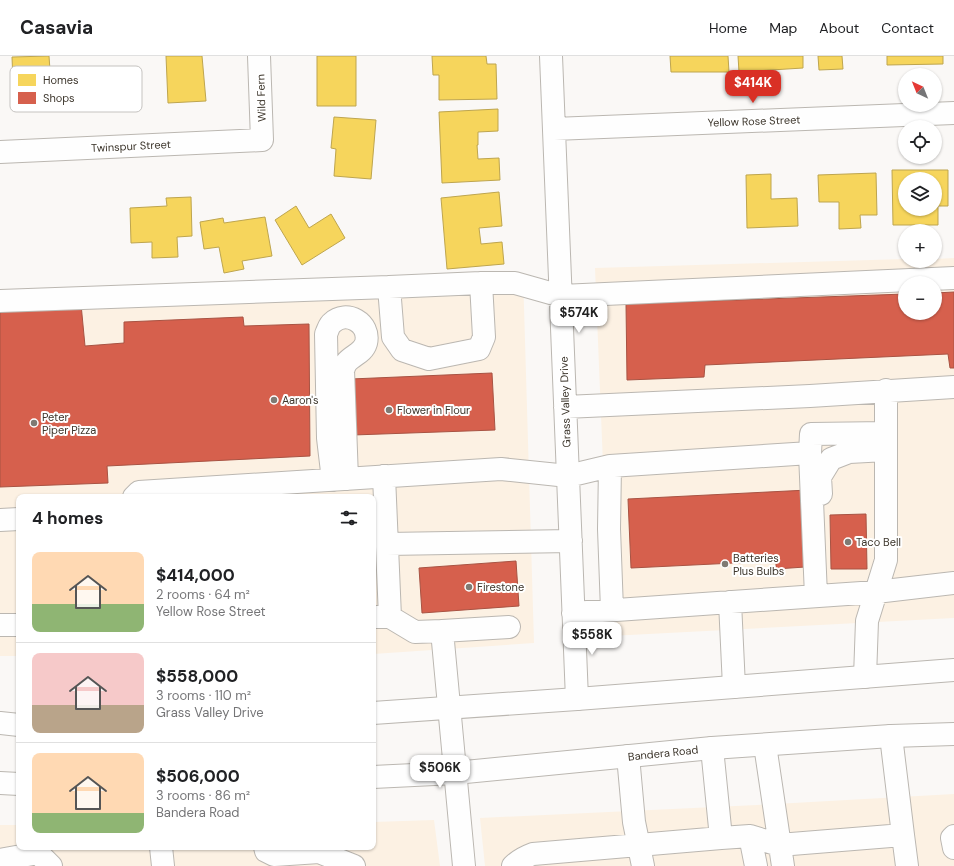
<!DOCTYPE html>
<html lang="en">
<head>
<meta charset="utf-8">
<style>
	:root { --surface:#fff; --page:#f6f6f6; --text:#202124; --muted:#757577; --line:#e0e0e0; --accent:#d93025 }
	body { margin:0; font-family:"DM Sans",sans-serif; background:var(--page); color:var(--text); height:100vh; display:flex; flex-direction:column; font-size:15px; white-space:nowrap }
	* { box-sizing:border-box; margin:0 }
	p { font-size:13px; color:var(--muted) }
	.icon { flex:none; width:22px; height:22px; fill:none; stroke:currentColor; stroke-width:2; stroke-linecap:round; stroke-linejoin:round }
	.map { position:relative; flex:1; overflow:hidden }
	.details { position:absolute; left:16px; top:438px; width:360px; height:356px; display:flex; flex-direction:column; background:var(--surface); border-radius:8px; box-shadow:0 1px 3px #0004 }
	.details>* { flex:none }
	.needle { width:26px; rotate:317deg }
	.buttons { position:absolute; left:898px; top:12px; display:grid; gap:8px }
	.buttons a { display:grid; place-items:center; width:44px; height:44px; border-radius:50%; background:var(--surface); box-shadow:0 1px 3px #0004; font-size:20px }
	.price { position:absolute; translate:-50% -34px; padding:0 9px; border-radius:8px; background:#fff; color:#222; font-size:13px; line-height:26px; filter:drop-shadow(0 1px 2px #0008) }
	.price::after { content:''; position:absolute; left:50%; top:24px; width:12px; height:9px; margin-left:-6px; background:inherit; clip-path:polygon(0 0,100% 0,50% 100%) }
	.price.active { background:var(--accent); color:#fff }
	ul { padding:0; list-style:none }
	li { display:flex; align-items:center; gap:12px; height:100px; padding:0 16px }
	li+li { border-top:1px solid var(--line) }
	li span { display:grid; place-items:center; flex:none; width:112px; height:80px; border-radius:8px; color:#555 }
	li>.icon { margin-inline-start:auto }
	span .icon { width:48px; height:48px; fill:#fffc; stroke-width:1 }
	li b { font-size:17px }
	h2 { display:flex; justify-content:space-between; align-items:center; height:48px; padding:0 16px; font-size:17px }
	header { display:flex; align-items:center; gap:24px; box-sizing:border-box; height:56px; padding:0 20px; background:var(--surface); border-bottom:1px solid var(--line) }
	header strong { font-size:19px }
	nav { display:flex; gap:22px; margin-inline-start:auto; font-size:14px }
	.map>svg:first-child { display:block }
	.built { fill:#fcf1e3; fill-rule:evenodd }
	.homes { fill:#f6d55c; stroke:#bea54e; fill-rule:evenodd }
	.shops { fill:#d6604d; stroke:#a85343 }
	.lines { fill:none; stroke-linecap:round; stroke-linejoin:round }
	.minor-casing { stroke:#bbb7b1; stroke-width:24 }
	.major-casing { stroke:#bbb7b1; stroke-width:24 }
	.minor { stroke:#fefefe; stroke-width:22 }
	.major { stroke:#fefefe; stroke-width:22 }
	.poi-dot { fill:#7f7a73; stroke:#fff; stroke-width:1.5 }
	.labels { text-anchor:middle; stroke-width:4; stroke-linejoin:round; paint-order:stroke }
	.street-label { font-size:11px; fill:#3d362c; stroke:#fff }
	.poi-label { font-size:11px; fill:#3d362c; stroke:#fff; text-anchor:start }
	.key { fill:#fff; stroke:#c5c3c0; stroke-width:1 }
	.key-label { font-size:11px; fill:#3d362c }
</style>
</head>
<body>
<header>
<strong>Casavia</strong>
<nav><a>Home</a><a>Map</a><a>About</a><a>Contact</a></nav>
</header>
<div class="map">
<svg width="954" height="810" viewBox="0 0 954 810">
	<rect width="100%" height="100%" fill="#faf8f6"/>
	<!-- built -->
	<path class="built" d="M 954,202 L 954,562 L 610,580 L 595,212 L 905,203 L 905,205 L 935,205 L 935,203 ZM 905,227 L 935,227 L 935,257 L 905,257 Z
		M 523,217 L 534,587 L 373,598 L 373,441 L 19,441 L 19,600 L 0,600 L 0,236 Z
		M 954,738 L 954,810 L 485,810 L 480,762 L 757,749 Z
		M 434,764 L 440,810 L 0,810 L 0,769 L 19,769 L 19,791 L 373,791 L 373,766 Z"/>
	<!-- homes -->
	<path class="homes" d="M 49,0 L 50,14 L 64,13 L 66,49 L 14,52 L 12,1 Z
		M 166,0 L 202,0 L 206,45 L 168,47 Z
		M 317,0 L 356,0 L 356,50 L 317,50 Z
		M 432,0 L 486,0 L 487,8 L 496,8 L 497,43 L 439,44 L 439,19 L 433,19 Z
		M 670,0 L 728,0 L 729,16 L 671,16 Z
		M 738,0 L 803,0 L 803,12 L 739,16 Z
		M 818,0 L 842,0 L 843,13 L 819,14 Z
		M 887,0 L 943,0 L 943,8 L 887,9 Z
		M 498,53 L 498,75 L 478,76 L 478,89 L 477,89 L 478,103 L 499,102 L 500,124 L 442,127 L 439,56 Z
		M 334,61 L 376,64 L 371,123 L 334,120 L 336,93 L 331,92 Z
		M 892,114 L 948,114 L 948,150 L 938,150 L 938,169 L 893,169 ZM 905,123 L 935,123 L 935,153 L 905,153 Z
		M 876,117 L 877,159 L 860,159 L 861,172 L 839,173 L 839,146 L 819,146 L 818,119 Z
		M 771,118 L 771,143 L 797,142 L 798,170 L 747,172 L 746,119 Z
		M 499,136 L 502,170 L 479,172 L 481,188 L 502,186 L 504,208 L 447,213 L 441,142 Z
		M 191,141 L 192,180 L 177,181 L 178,201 L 152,202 L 152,186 L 131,187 L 130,152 L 167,150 L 166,142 Z
		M 296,150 L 309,172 L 331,158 L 345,182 L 302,209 L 275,164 Z
		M 265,161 L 272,200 L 242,205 L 244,213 L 224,217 L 219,191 L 204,193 L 200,166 L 223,162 L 224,167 Z"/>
	<!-- shops -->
	<path class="shops" d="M 954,236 L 954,312 L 950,312 L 948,298 L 705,309 L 704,321 L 627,324 L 626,248 L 905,238 L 905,257 L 935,257 L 935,237 Z
		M 81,248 L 85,290 L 124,287 L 124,266 L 243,261 L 244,270 L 309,268 L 310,400 L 107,410 L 108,427 L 0,431 L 0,252 Z
		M 492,317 L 495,374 L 353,379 L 351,323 Z
		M 808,434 L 805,511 L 776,513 L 776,505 L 631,512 L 628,443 Z
		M 866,458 L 867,513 L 831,513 L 830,459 Z
		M 516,505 L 519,550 L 422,557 L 419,512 Z"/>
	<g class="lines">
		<defs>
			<path id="minor" d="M 551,0 L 577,643
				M 554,73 L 954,57
				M 0,96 L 262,84 L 259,0
				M 389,231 L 393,281 L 402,294 L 429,303 L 479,293 L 484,281 L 481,227
				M 0,245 L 389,231 L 481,227 L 515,227 L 561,240 L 954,222
				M 565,351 L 810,340 L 954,331
				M 610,410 L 609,473 L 612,554
				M 384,420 L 390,561
				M 333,424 L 328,382 L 326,278 C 328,274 329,269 332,267 C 346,253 371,267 366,287 C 363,297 353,299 347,306 C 345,308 344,312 343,314 L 347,423
				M 821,438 L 820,421 L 831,403 L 849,396 L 886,394
				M 134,441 L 139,436 L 501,413 L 568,420 L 610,410 L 810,397
				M 0,464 L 19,463
				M 387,488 L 571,485
				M 816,540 L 810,397 L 811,378 L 886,377
				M 730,546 L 734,631
				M 573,557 L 876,536 L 954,527
				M 373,561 L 390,561 L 415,576 L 442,575 L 464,810
				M 0,569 L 19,569
				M 442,575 L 509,571
				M 865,621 L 867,565 L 886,504 L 886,334
				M 765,689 L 783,810
				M 712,692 L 721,782
				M 628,700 L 634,766 L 643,810
				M 903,779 L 907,810
				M 750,780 L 756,810
				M 954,780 L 952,782 L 954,792
				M 38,791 L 38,797 L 51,810
				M 161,791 L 163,810
				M 265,791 L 266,795 L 274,799 L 319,796 L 319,791
				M 319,796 L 354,810
				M 0,804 L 38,797
				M 513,810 C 519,804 525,801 533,798 L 721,782 L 750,780 L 779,789 L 903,779 L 891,680"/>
			<path id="major" d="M 373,657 L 577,643 L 954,614
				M 0,667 L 19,669
				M 373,721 L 455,717 L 712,692 L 891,680 L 954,678
				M 0,727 L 19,728"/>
		</defs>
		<!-- minor casing -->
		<use href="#minor" class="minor-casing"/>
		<!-- major casing -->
		<use href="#major" class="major-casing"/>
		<!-- minor -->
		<use href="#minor" class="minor"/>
		<!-- major -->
		<use href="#major" class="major"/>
	</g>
	<!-- markers -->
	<g class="poi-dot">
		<circle cx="274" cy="344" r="4"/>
		<circle cx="389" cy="354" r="4"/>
		<circle cx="34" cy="367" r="4"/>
		<circle cx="848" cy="486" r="4"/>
		<circle cx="725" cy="508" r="4"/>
		<circle cx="469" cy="531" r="4"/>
	</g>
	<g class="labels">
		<!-- street labels -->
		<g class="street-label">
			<text transform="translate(261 42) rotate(-92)" y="4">Wild Fern</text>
			<text transform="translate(754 65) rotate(-2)" y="4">Yellow Rose Street</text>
			<text transform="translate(131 90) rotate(-3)" y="4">Twinspur Street</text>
			<text transform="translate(565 346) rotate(-92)" y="4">Grass Valley Drive</text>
			<text transform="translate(663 697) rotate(-6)" y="4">Bandera Road</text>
		</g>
		<!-- poi labels -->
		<g class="poi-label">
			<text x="282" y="348">Aaron's</text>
			<text x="397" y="358">Flower in Flour</text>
			<text x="42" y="365">Peter<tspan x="42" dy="13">Piper Pizza</tspan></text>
			<text x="856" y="490">Taco Bell</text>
			<text x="733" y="506">Batteries<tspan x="733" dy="13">Plus Bulbs</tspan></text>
			<text x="477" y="535">Firestone</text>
		</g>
	</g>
	<!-- legend -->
	<rect x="10" y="10" width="132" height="46" rx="6" class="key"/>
	<rect x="18" y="18" width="18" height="12" fill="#f6d55c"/>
	<rect x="18" y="36" width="18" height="12" fill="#d6604d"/>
	<g class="key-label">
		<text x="43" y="28">Homes</text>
		<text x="43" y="46">Shops</text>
	</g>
</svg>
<div class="buttons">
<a><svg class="needle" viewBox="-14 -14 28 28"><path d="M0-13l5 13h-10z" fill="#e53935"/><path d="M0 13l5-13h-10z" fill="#757577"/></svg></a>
<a><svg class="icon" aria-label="locate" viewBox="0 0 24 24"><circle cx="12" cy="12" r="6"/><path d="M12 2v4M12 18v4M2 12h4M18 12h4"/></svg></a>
<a><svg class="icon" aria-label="layers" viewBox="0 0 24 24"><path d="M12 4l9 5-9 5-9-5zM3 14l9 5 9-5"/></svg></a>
<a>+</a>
<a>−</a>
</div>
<b class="price active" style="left:753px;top:48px">$414K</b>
<b class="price" style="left:579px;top:278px">$574K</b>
<b class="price" style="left:592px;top:600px">$558K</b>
<b class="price" style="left:440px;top:733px">$506K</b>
<section class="details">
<h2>4 homes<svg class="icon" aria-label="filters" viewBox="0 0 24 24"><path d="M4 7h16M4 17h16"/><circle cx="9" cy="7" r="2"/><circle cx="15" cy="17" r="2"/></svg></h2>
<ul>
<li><span style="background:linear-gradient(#ffd9b3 65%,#8fb573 0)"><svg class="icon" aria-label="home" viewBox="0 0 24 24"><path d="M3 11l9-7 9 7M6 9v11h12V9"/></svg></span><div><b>$414,000</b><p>2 rooms · 64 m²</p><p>Yellow Rose Street</p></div></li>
<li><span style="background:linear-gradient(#f6c9c9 65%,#b9a48a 0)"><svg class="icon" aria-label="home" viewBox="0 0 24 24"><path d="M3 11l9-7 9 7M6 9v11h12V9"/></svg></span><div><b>$558,000</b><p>3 rooms · 110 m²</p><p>Grass Valley Drive</p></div></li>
<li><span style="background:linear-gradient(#ffd9b3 75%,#8fb573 0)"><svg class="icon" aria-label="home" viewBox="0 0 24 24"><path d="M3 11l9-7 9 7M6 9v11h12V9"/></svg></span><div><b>$506,000</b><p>3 rooms · 86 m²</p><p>Bandera Road</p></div></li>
</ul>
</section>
</div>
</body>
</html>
